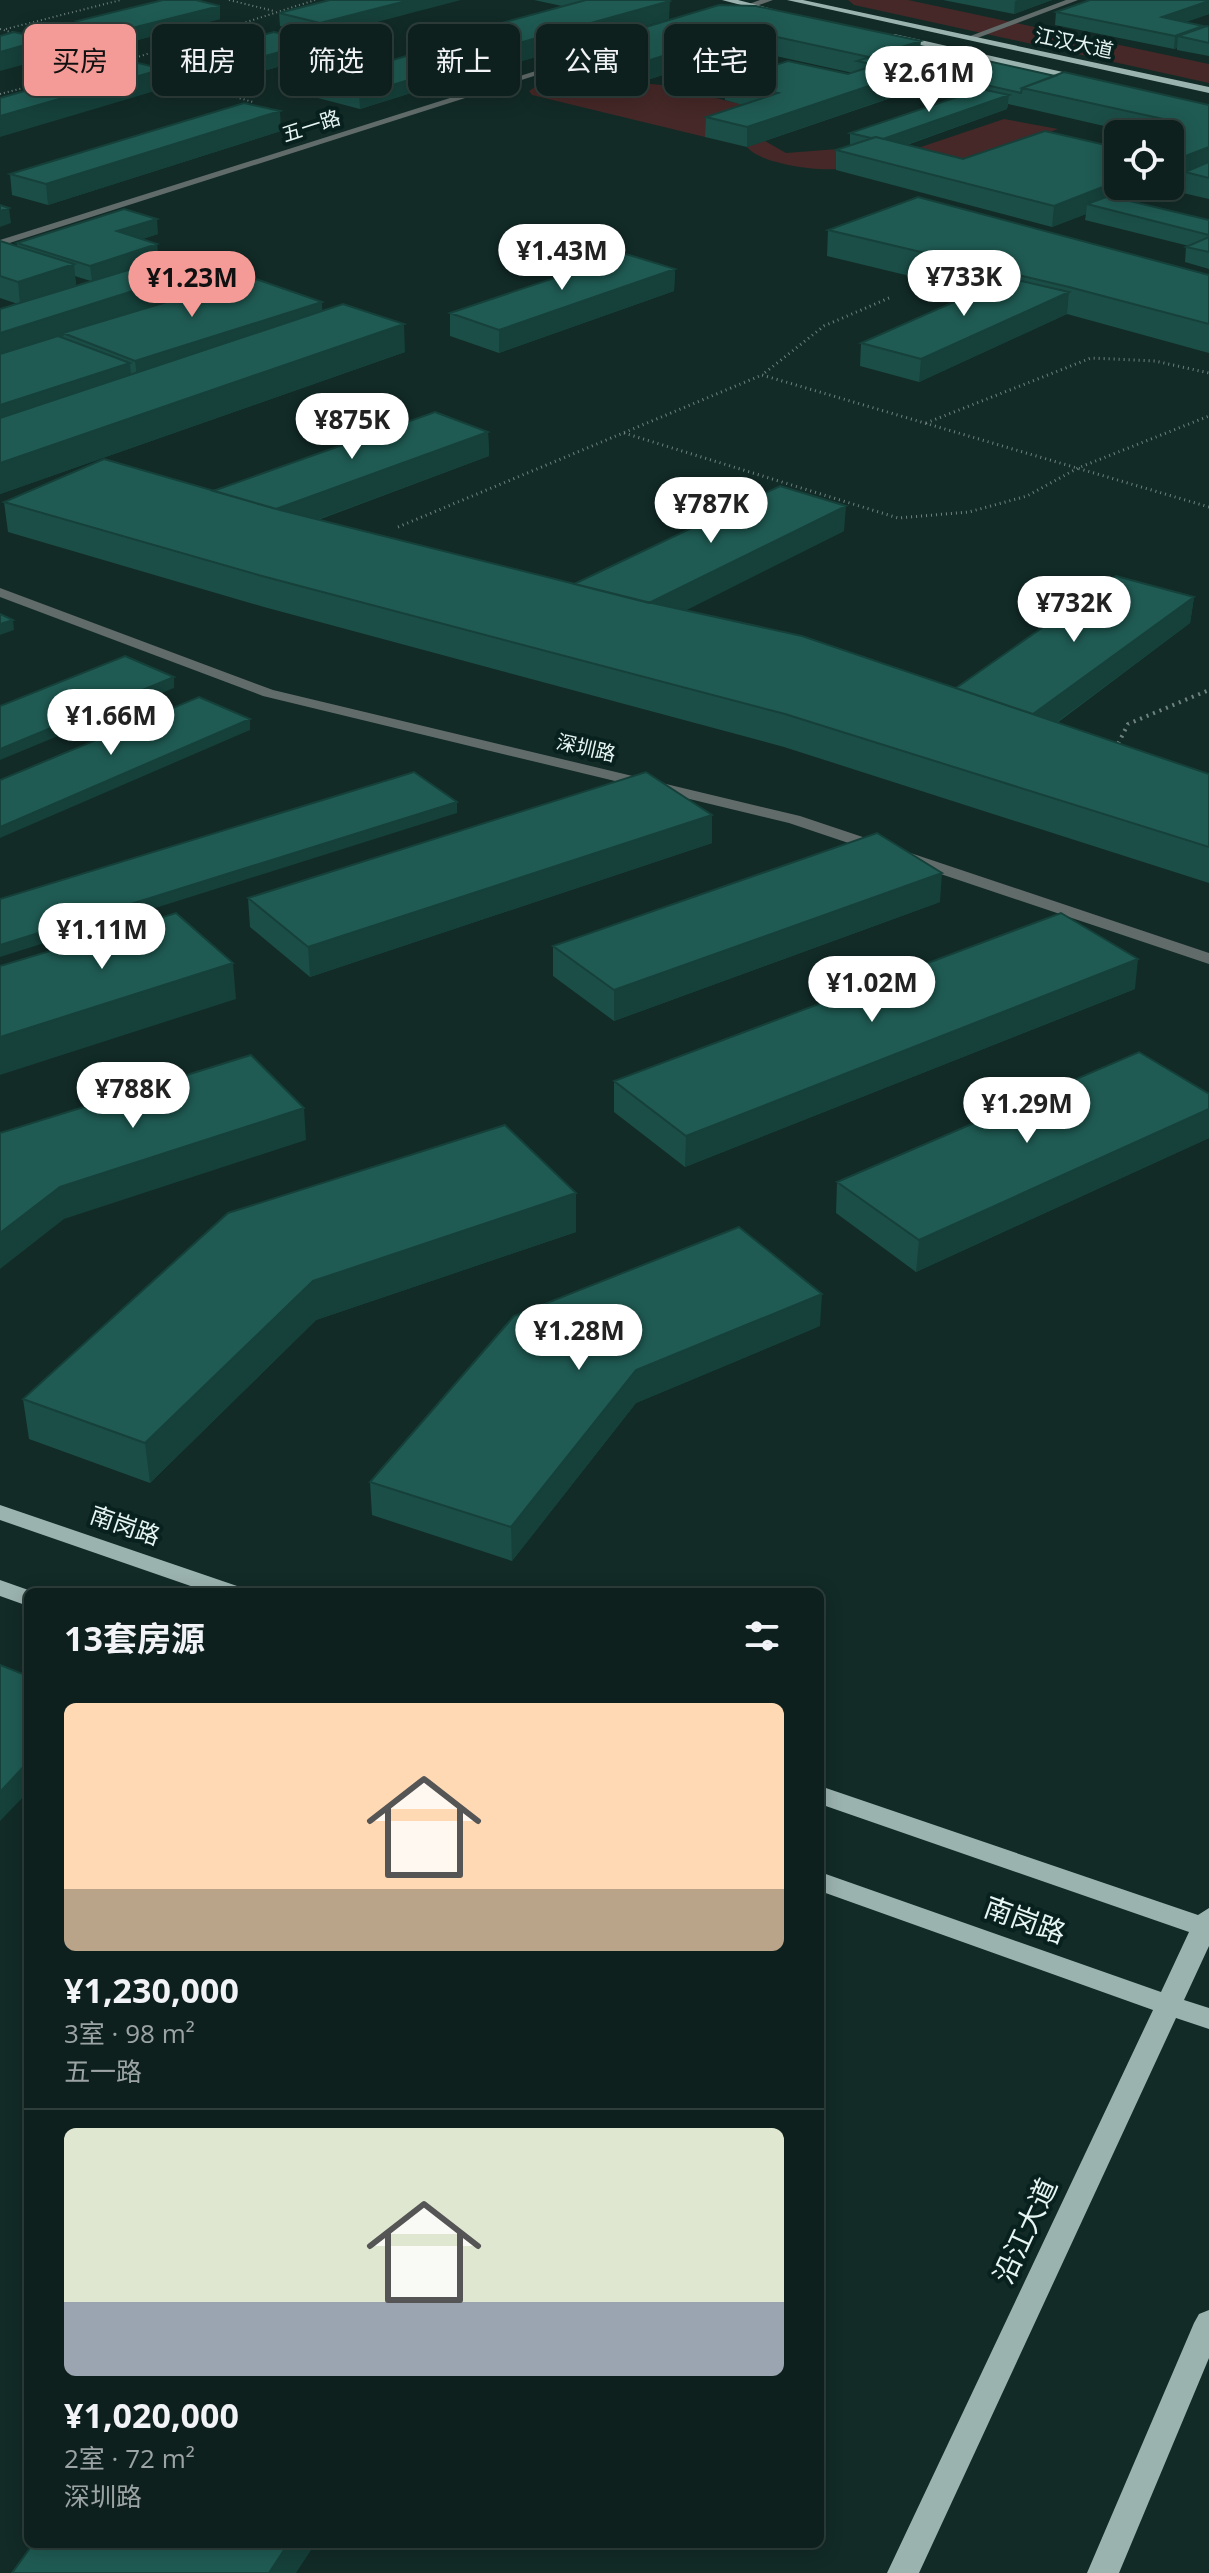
<!DOCTYPE html>
<html lang="zh">
<head>
<meta charset="utf-8">
<style>
	:root { --surface:#0e201d; --page:#1c2d2a; --text:#f1f3f6; --muted:#9ba3a4; --line:#2e3e3b; --accent:#f59b97 }
	body { margin:0; font-family:"Open Sans","Noto Sans SC",sans-serif; background:var(--page); color:var(--text); height:100vh; display:flex; flex-direction:column; font-size:30px; white-space:nowrap }
	* { box-sizing:border-box; margin:0 }
	p { font-size:26px; color:var(--muted) }
	.icon { flex:none; width:44px; height:44px; fill:none; stroke:currentColor; stroke-width:2; stroke-linecap:round; stroke-linejoin:round }
	.map { position:relative; flex:1; overflow:hidden }
	.panel { position:absolute; left:24px; top:1588px; width:800px; height:960px; display:flex; flex-direction:column; background:var(--surface); border-radius:12px; box-shadow:0 4px 20px #0003,0 0 0 2px var(--line) }
	.panel>* { flex:none }
	.banner { position:absolute; left:24px; top:24px; width:800px; height:72px; display:flex; gap:16px }
	.fabs { position:absolute; left:1104px; top:120px; display:grid; gap:16px }
	.fabs a { display:grid; place-items:center; width:80px; height:80px; border-radius:12px; background:var(--surface); box-shadow:0 4px 20px #0003,0 0 0 2px var(--line); font-size:40px }
	.price { position:absolute; translate:-50% -68px; padding:0 18px; border-radius:28px; background:#fff; color:#222; font-size:26px; line-height:52px; filter:drop-shadow(0 2px 4px #0008) }
	.price::after { content:''; position:absolute; left:50%; top:48px; width:24px; height:18px; margin-left:-12px; background:inherit; clip-path:polygon(0 0,100% 0,50% 100%) }
	.price.active { background:var(--accent); color:#111 }
	ul { padding:0; list-style:none }
	li { display:grid; align-content:center; gap:16px; height:424px; padding:0 40px }
	li+li { border-top:2px solid var(--line) }
	li span { display:grid; place-items:center; height:248px; border-radius:12px; color:#555 }
	li>.icon { margin-inline-start:auto }
	span .icon { width:144px; height:144px; fill:#fffc; stroke-width:1 }
	li b { font-size:34px }
	h2 { display:flex; justify-content:space-between; align-items:center; height:96px; padding:0 40px; font-size:34px }
	.pill { padding:0 28px; border-radius:12px; background:var(--surface); box-shadow:0 4px 20px #0003,0 0 0 2px var(--line); font-size:28px; line-height:72px }
	.pill.active { background:var(--accent); color:#111 }
	.map>svg:first-child { display:block }
	.green { fill:#452827 }
	.lines { fill:none; stroke-linecap:round; stroke-linejoin:round }
	.path-far2 { stroke:#6e827f; stroke-width:2; stroke-dasharray:1 3; stroke-linecap:butt }
	.path-far1 { stroke:#6e827f; stroke-width:3; stroke-dasharray:1 4; stroke-linecap:butt }
	.path { stroke:#6e827f; stroke-width:4; stroke-dasharray:2 5; stroke-linecap:butt }
	.minor { fill:#616c6a; fill-rule:evenodd }
	.major { fill:#9bb3af; fill-rule:evenodd }
	.wall { fill:#1b4e47; fill-rule:evenodd }
	.shaded-wall { fill:#16403a }
	.building { fill:#1f5b53; stroke:#16403a; stroke-width:2 }
	.labels { text-anchor:middle; stroke-width:8; stroke-linejoin:round; paint-order:stroke }
	.far-street-label { font-size:20px; fill:#e7f6f3; stroke:#08211e }
	.street-label { font-size:24px; fill:#e7f6f3; stroke:#08211e }
	.near-street-label { font-size:28px; fill:#e7f6f3; stroke:#08211e }
</style>
</head>
<body>
<div class="map">
<svg width="1209" height="2573" viewBox="0 0 1209 2573">
	<rect width="100%" height="100%" fill="#122b27"/>
	<!-- green -->
	<path class="green" d="M 848,0 L 908,0 L 1209,64 L 1209,83 L 854,5 Z
		M 566,76 L 662,85 L 777,113 L 705,137 L 532,95 L 529,91 L 538,85 Z
		M 1004,119 L 1058,129 L 970,161 L 900,154 Z
		M 765,141 L 786,153 L 850,148 L 875,157 C 864,161 850,169 838,169 C 817,171 760,164 747,147 Z"/>
	<g class="lines">
		<!-- path-far2 -->
		<path class="path-far2" d="M 229,0 L 274,11
			M 0,29 L 14,33
			M 6,29 L 121,0
			M 43,42 L 118,63
			M 159,75 L 253,102
			M 0,94 L 119,63 L 315,0"/>
		<!-- path-far1 -->
		<path class="path-far1" d="M 889,298 L 824,326 L 762,375 L 1209,507
			M 926,423 L 1091,358 L 1155,361 L 1209,373
			M 624,433 L 898,518 L 969,512 L 1027,496 L 1078,468 L 1209,416
			M 398,527 L 762,375"/>
		<!-- path -->
		<path class="path" d="M 1120,749 L 1117,746 L 1128,724 L 1209,690"/>
		<!-- minor -->
		<path class="minor" d="M 760,0 L 773,0 L 731,15 L 724,13 Z
			M 1066,0 L 1078,0 L 972,40 L 965,38 Z
			M 615,46 L 622,48 L 0,246 L 0,240 Z
			M 0,588 L 273,690 L 800,816 L 1209,953 L 1209,964 L 789,823 L 263,696 L 0,597 Z"/>
		<!-- major -->
		<path class="major" d="M 722,0 L 738,0 L 780,11 L 776,14 Z
			M 787,0 L 803,0 L 1209,87 L 1209,93 Z
			M 894,34 L 1085,77 L 1090,80 L 1085,83 L 891,39 Z
			M 0,1505 L 240,1587 L 243,1592 L 208,1592 L 0,1520 Z
			M 0,1580 L 34,1592 L 28,1592 L 28,1606 L 0,1596 Z
			M 820,1786 L 1198,1915 L 1209,1908 L 1209,1946 L 1184,2000 L 1209,2008 L 1209,2029 L 1176,2018 L 919,2573 L 887,2573 L 1153,2010 L 820,1891 L 820,1872 L 1161,1992 L 1189,1932 L 820,1804 Z
			M 1209,2310 L 1209,2358 L 1119,2573 L 1087,2573 L 1194,2323 L 1199,2314 Z"/>
	</g>
	<!-- wall -->
	<path class="wall" d="M 330,0 L 320,37 L 280,26 L 279,13 Z
		M 534,0 L 668,0 L 669,19 L 473,75 L 459,71 L 459,78 L 360,109 L 314,97 L 313,83 L 425,57 L 425,44 L 562,6 Z
		M 943,0 L 1052,0 L 1014,14 Z
		M 1209,0 L 1209,14 L 1185,22 L 1203,28 L 1209,27 L 1209,56 L 1177,50 L 1177,48 L 1174,49 L 1055,25 L 1056,12 Z
		M 719,5 L 920,46 L 1055,76 L 1209,105 L 1209,199 L 1183,193 L 1185,176 L 1170,181 L 1170,134 L 1139,134 L 1008,104 L 1007,109 L 907,145 L 963,159 L 1118,186 L 1158,186 L 1124,199 L 1209,220 L 1209,269 L 1185,262 L 1186,247 L 1189,246 L 1085,220 L 1086,214 L 1052,227 L 836,170 L 836,150 L 850,145 L 850,133 L 965,94 L 926,86 L 747,147 L 705,137 L 706,117 L 743,105 L 725,100 L 725,81 L 848,74 L 853,73 L 744,49 L 644,81 L 594,69 L 594,50 Z
		M 220,6 L 220,19 L 118,45 L 78,35 L 77,21 Z
		M 317,42 L 318,56 L 215,84 L 172,73 L 171,59 Z
		M 281,131 L 48,205 L 12,195 L 10,174 Z
		M 828,230 L 1209,275 L 1209,353 L 1067,314 L 919,382 L 860,366 L 861,343 L 976,292 L 827,256 Z
		M 158,234 L 142,239 L 159,259 L 118,273 L 198,293 L 322,311 L 405,352 L 0,494 L 18,304 L 0,298 L 0,241 L 17,246 L 17,243 ZM 75,276 L 81,278 L 91,281 L 76,286 Z
		M 675,269 L 674,291 L 499,353 L 450,336 L 450,313 Z
		M 488,432 L 489,456 L 318,520 L 574,584 L 844,531 L 685,610 L 956,688 L 1194,597 L 1190,623 L 1057,723 L 1209,774 L 1209,883 L 784,747 L 264,607 L 8,532 L 4,502 L 213,491 Z
		M 712,815 L 712,843 L 310,977 L 250,927 L 248,898 Z
		M 940,902 L 614,1021 L 553,976 L 553,946 Z
		M 1135,989 L 685,1167 L 614,1112 L 614,1081 Z
		M 1209,1094 L 1209,1138 L 916,1272 L 836,1213 L 837,1182 Z
		M 576,1193 L 576,1232 L 316,1320 L 150,1483 L 29,1439 L 23,1399 Z
		M 820,1326 L 636,1403 L 512,1561 L 372,1515 L 370,1482 Z"/>
	<!-- shaded-wall -->
	<path class="shaded-wall" d="M 410,0 L 461,0 L 320,37 L 320,23 Z
		M 1018,0 L 1052,0 L 1014,14 L 1015,1 Z
		M 670,1 L 669,19 L 473,75 L 472,56 Z
		M 1209,1 L 1209,14 L 1161,31 L 1162,17 Z
		M 220,6 L 220,19 L 118,45 L 116,32 Z
		M 1203,26 L 1202,39 L 1178,36 L 1177,48 L 1174,49 L 1175,36 Z
		M 745,30 L 744,49 L 644,81 L 644,62 Z
		M 46,39 L 48,58 L 0,71 L 0,52 Z
		M 921,41 L 919,59 L 869,57 Z
		M 317,42 L 318,56 L 215,84 L 214,70 Z
		M 459,65 L 459,78 L 360,109 L 359,95 Z
		M 928,66 L 927,85 L 747,147 L 747,127 Z
		M 163,69 L 165,88 L 0,137 L 0,116 Z
		M 1009,95 L 1007,109 L 877,155 L 878,140 Z
		M 280,111 L 281,131 L 48,205 L 46,184 Z
		M 1209,147 L 1209,166 L 1185,172 L 1185,176 L 1170,181 L 1170,162 Z
		M 1118,181 L 1118,186 L 1158,186 L 1101,208 L 1087,204 L 1086,214 L 1052,227 L 1054,206 Z
		M 9,208 L 11,223 L 0,227 L 0,211 Z
		M 157,219 L 158,234 L 118,247 L 117,231 Z
		M 157,244 L 159,259 L 92,281 L 90,266 Z
		M 74,264 L 76,286 L 20,304 L 18,282 Z
		M 675,269 L 674,291 L 499,353 L 499,330 Z
		M 196,271 L 198,294 L 63,333 L 64,336 L 0,357 L 0,333 Z
		M 1069,292 L 1067,314 L 919,382 L 921,359 Z
		M 322,302 L 323,325 L 138,384 L 135,361 Z
		M 404,324 L 405,352 L 0,494 L 0,463 Z
		M 130,363 L 132,387 L 0,430 L 0,405 Z
		M 488,432 L 489,456 L 270,537 L 268,512 Z
		M 846,506 L 844,531 L 641,633 L 641,606 Z
		M 1194,597 L 1190,623 L 1026,745 L 1029,718 Z
		M 13,620 L 14,630 L 0,635 L 0,624 Z
		M 174,677 L 174,688 L 0,760 L 0,749 Z
		M 250,719 L 250,730 L 0,838 L 0,827 Z
		M 457,802 L 457,813 L 0,957 L 0,945 Z
		M 712,815 L 712,843 L 310,977 L 308,947 Z
		M 942,873 L 940,902 L 614,1021 L 614,990 Z
		M 1138,959 L 1135,989 L 685,1167 L 686,1136 Z
		M 233,963 L 236,999 L 0,1075 L 0,1037 Z
		M 304,1108 L 306,1140 L 64,1219 L 0,1269 L 0,1233 L 60,1187 Z
		M 1209,1109 L 1209,1138 L 916,1272 L 919,1240 Z
		M 576,1193 L 576,1232 L 316,1320 L 150,1483 L 145,1443 L 313,1281 Z
		M 822,1294 L 820,1326 L 636,1403 L 512,1561 L 511,1527 L 636,1370 Z
		M 28,1762 L 28,1792 L 0,1821 L 0,1792 Z
		M 288,2544 L 315,2544 L 296,2573 L 269,2573 Z"/>
	<!-- building -->
	<path class="building" d="M 163,0 L 196,0 L 220,6 L 116,32 L 77,21 Z
		M 330,0 L 410,0 L 320,23 L 279,13 Z
		M 586,0 L 668,0 L 670,1 L 472,56 L 425,44 Z
		M 1090,0 L 1209,0 L 1209,1 L 1162,17 L 1203,26 L 1175,36 L 1056,12 Z
		M 719,5 L 756,6 L 921,41 L 869,57 L 745,30 L 644,62 L 594,50 L 616,36 Z
		M 1207,26 L 1209,27 L 1209,43 L 1178,36 Z
		M 14,32 L 46,39 L 0,52 L 0,36 Z
		M 274,32 L 317,42 L 214,70 L 171,59 Z
		M 920,46 L 1055,76 L 1022,88 L 1021,93 L 928,72 L 928,66 L 886,57 Z
		M 413,54 L 459,65 L 359,95 L 313,83 Z
		M 876,55 L 928,66 L 747,127 L 706,117 L 778,93 L 725,81 L 788,61 L 848,74 L 876,65 L 857,61 Z
		M 130,61 L 163,69 L 0,116 L 0,98 Z
		M 1064,72 L 1209,105 L 1209,147 L 1170,162 L 1170,134 L 1148,134 L 1177,122 L 1022,88 Z
		M 981,89 L 1009,95 L 883,139 L 876,137 L 871,138 L 850,133 Z
		M 244,103 L 280,111 L 46,184 L 10,174 Z
		M 1045,131 L 1114,147 L 1118,146 L 1118,181 L 1054,206 L 836,150 L 876,137 L 963,159 Z
		M 1209,162 L 1209,178 L 1185,172 Z
		M 1109,196 L 1209,220 L 1209,235 L 1087,204 Z
		M 918,197 L 1209,275 L 1209,324 L 1069,287 L 828,230 Z
		M 0,205 L 9,208 L 0,211 Z
		M 124,209 L 157,219 L 117,231 L 157,244 L 90,266 L 17,243 Z
		M 1209,237 L 1209,252 L 1186,247 Z
		M 0,241 L 74,264 L 18,282 L 0,276 Z
		M 626,254 L 675,269 L 499,330 L 450,313 Z
		M 161,260 L 196,271 L 0,333 L 0,309 Z
		M 250,277 L 322,302 L 135,361 L 63,333 Z
		M 1008,278 L 1069,292 L 921,359 L 861,343 Z
		M 343,304 L 404,324 L 0,463 L 0,418 Z
		M 58,336 L 130,363 L 0,405 L 0,354 Z
		M 435,412 L 488,432 L 276,509 L 213,491 Z
		M 104,459 L 280,510 L 643,601 L 802,636 L 1209,774 L 1209,847 L 785,714 L 262,576 L 4,502 Z
		M 780,486 L 846,506 L 649,603 L 574,584 Z
		M 1116,576 L 1194,597 L 1033,714 L 956,688 Z
		M 0,614 L 13,620 L 0,624 Z
		M 125,656 L 174,677 L 0,749 L 0,706 Z
		M 199,697 L 250,719 L 0,827 L 0,780 Z
		M 414,772 L 457,802 L 0,945 L 0,899 Z
		M 646,772 L 712,815 L 308,947 L 248,898 Z
		M 877,833 L 942,873 L 614,990 L 553,946 Z
		M 176,913 L 233,963 L 0,1037 L 0,966 Z
		M 1061,913 L 1138,959 L 686,1136 L 614,1081 Z
		M 1139,1052 L 1209,1094 L 1209,1109 L 919,1240 L 837,1182 Z
		M 251,1055 L 304,1108 L 60,1187 L 0,1233 L 0,1133 Z
		M 505,1125 L 576,1193 L 313,1281 L 145,1443 L 23,1399 L 228,1213 Z
		M 739,1227 L 822,1294 L 636,1370 L 511,1527 L 370,1482 L 514,1316 Z
		M 0,1665 L 28,1676 L 28,1762 L 0,1792 Z
		M 33,2544 L 288,2544 L 269,2573 L 12,2573 Z"/>
	<g class="labels">
		<!-- far-street labels -->
		<g class="far-street-label">
			<text transform="translate(1074 43) rotate(12)" y="7">江汉大道</text>
			<text transform="translate(311 126) rotate(-18)" y="7">五一路</text>
			<text transform="translate(586 748) rotate(13)" y="7">深圳路</text>
		</g>
		<!-- street labels -->
		<g class="street-label">
			<text transform="translate(125 1526) rotate(19)" y="8">南岗路</text>
		</g>
		<!-- near-street labels -->
		<g class="near-street-label">
			<text transform="translate(1025 1920) rotate(20)" y="10">南岗路</text>
			<text transform="translate(1025 2231) rotate(-65)" y="10">沿江大道</text>
		</g>
	</g>
</svg>
<div class="fabs">
<a><svg class="icon" aria-label="locate" viewBox="0 0 24 24"><circle cx="12" cy="12" r="6"/><path d="M12 2v4M12 18v4M2 12h4M18 12h4"/></svg></a>
</div>
<b class="price" style="left:929px;top:114px">¥2.61M</b>
<b class="price" style="left:562px;top:292px">¥1.43M</b>
<b class="price" style="left:964px;top:318px">¥733K</b>
<b class="price active" style="left:192px;top:319px">¥1.23M</b>
<b class="price" style="left:352px;top:461px">¥875K</b>
<b class="price" style="left:711px;top:545px">¥787K</b>
<b class="price" style="left:1074px;top:644px">¥732K</b>
<b class="price" style="left:111px;top:757px">¥1.66M</b>
<b class="price" style="left:102px;top:971px">¥1.11M</b>
<b class="price" style="left:872px;top:1024px">¥1.02M</b>
<b class="price" style="left:133px;top:1130px">¥788K</b>
<b class="price" style="left:1027px;top:1145px">¥1.29M</b>
<b class="price" style="left:579px;top:1372px">¥1.28M</b>
<div class="banner">
<a class="pill active">买房</a>
<a class="pill">租房</a>
<a class="pill">筛选</a>
<a class="pill">新上</a>
<a class="pill">公寓</a>
<a class="pill">住宅</a>
</div>
<section class="panel">
<h2>13套房源<svg class="icon" aria-label="filters" viewBox="0 0 24 24"><path d="M4 7h16M4 17h16"/><circle cx="9" cy="7" r="2"/><circle cx="15" cy="17" r="2"/></svg></h2>
<ul>
<li><span style="background:linear-gradient(#ffd9b3 75%,#b9a48a 0)"><svg class="icon" aria-label="home" viewBox="0 0 24 24"><path d="M3 11l9-7 9 7M6 9v11h12V9"/></svg></span><div><b>¥1,230,000</b><p>3室 · 98 m²</p><p>五一路</p></div></li>
<li><span style="background:linear-gradient(#dfe7d0 70%,#9aa5b1 0)"><svg class="icon" aria-label="home" viewBox="0 0 24 24"><path d="M3 11l9-7 9 7M6 9v11h12V9"/></svg></span><div><b>¥1,020,000</b><p>2室 · 72 m²</p><p>深圳路</p></div></li>
</ul>
</section>
</div>
</body>
</html>
